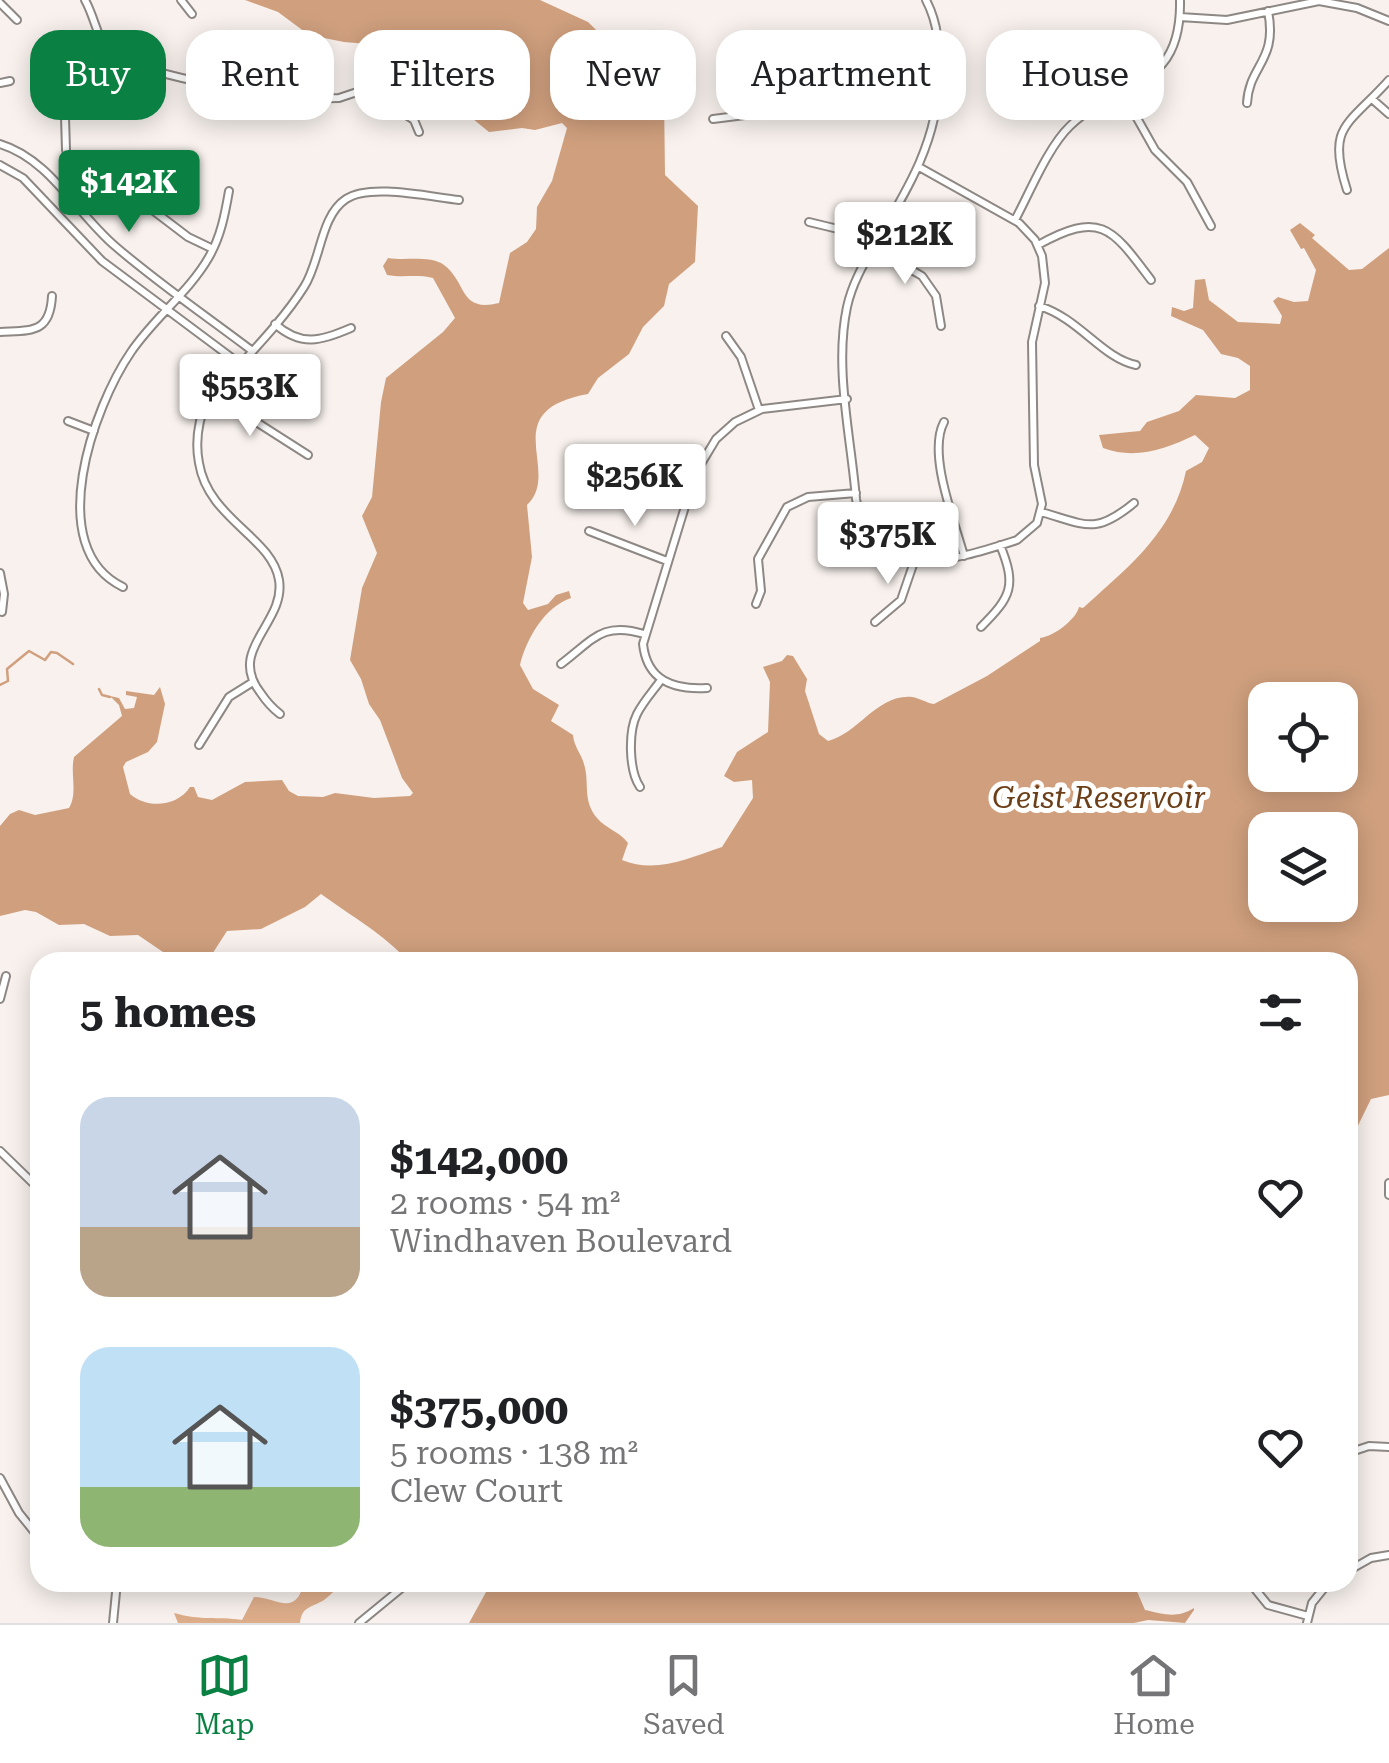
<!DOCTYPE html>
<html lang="en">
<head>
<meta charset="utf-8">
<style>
	:root { --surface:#fff; --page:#f6f6f6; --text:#202124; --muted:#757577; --line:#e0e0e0; --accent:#0b8043 }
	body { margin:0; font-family:"Roboto Serif",serif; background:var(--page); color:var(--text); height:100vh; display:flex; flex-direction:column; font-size:38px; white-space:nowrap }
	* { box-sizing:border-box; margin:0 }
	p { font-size:32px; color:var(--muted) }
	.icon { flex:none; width:55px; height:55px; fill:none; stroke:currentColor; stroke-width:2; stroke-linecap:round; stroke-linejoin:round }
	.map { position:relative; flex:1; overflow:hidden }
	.drawer { position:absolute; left:30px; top:952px; width:1328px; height:640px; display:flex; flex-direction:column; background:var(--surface); border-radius:30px; box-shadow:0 5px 25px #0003 }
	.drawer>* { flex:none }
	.hud { position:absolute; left:30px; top:30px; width:1330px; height:90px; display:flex; gap:20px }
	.tools { position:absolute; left:1248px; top:682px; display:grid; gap:20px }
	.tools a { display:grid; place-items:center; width:110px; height:110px; border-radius:20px; background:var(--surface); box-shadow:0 5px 25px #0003; font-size:50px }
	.price { position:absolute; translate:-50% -85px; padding:0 22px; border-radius:10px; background:#fff; color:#222; font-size:32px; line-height:65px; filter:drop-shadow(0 2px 5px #0008) }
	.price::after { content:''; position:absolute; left:50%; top:60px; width:30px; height:22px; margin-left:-15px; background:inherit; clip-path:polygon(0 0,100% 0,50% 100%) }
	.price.on { background:var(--accent); color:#fff }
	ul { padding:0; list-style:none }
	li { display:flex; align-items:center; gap:30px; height:250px; padding:0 50px }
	li span { display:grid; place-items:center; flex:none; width:280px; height:200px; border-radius:30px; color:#555 }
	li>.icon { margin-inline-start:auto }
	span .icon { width:120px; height:120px; fill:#fffc; stroke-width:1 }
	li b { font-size:42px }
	h2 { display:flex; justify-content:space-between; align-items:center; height:120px; padding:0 50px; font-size:42px }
	.chip { padding:0 35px; border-radius:30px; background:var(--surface); box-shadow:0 5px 25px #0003; font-size:35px; line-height:90px }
	.chip.on { background:var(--accent); color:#fff }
	.tabs { display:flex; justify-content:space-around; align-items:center; height:140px; border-top:2px solid var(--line); background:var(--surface); font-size:28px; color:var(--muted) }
	.tabs a { display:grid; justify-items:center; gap:5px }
	.tabs .on { color:var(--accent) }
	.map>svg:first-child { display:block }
	.forest { fill:#ddad8a }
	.water { fill:#d0a07e; fill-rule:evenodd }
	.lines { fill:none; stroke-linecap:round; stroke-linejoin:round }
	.stream { stroke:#d0a07e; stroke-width:2.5 }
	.minor-casing { stroke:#8e8884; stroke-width:10 }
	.minor { stroke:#fff; stroke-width:6 }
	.labels { text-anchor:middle; stroke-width:10; stroke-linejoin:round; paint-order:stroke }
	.water-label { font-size:30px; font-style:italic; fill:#6d3f18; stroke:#fff }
</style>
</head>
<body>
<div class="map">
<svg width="1389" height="1623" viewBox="0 0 1389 1623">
	<rect width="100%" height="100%" fill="#f8f1ed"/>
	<!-- forest -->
	<path class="forest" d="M 304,1583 L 346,1583 C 337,1587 332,1594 324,1600 C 311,1608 302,1606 300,1623 L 178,1623 L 174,1613 C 202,1621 216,1616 242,1620 L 254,1597 C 276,1597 295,1618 304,1583 Z"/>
	<!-- water -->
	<path class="water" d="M 245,0 L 540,0 L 588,22 L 664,96 L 665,175 L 698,206 L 695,262 L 669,284 L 664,306 L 643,327 L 629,354 L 598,378 L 588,394 C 494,411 563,471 527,505 L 532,557 L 523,603 L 528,610 L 548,604 L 556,595 L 569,591 L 571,598 C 544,607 526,640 520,665 L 533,689 L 559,705 L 551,721 L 573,735 C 574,747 581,753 584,764 C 590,784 582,800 597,818 C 606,829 619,831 628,843 L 622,860 C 656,874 689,858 722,847 L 753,798 L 752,780 L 734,782 L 724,776 L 737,752 L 768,732 L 770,682 L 763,667 L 782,661 L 787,655 L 793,656 L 807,679 L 805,691 L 819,734 L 828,741 C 858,734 877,694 912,697 C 920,698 926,703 934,704 L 987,676 L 1040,641 L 1040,638 C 1055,636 1076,619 1079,607 L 1083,608 C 1127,568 1173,533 1186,471 L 1202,462 L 1209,448 L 1195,435 C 1166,449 1135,460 1103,448 L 1099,435 L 1140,431 L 1147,422 L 1179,411 L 1196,395 L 1235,398 L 1250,390 L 1250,366 L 1238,358 L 1221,354 L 1203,330 L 1171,316 L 1172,307 L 1184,311 L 1193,308 L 1195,280 L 1205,279 L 1209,300 L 1238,322 L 1280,324 L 1282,316 L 1273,301 L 1278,297 L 1294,302 L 1308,301 L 1316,270 L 1304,248 L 1301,249 L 1290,230 L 1300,223 L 1315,235 L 1312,238 L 1349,270 L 1362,269 L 1389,248 L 1389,1095 L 1371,1099 L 1348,1146 L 1348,962 L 409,962 C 384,934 351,916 321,894 L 305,907 L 261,929 L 227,931 L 207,962 L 160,962 L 163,952 L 138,935 L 110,936 L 84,924 L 59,925 L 36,912 L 25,910 L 0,916 L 0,826 L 10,814 L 19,810 L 35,815 L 69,808 C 78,793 70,774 74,757 L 122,716 L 119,705 L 110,696 L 119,698 L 125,709 L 134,708 L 137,697 L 126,695 L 126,691 L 154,695 L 160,687 L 165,704 L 157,742 L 148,752 L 126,762 L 123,767 L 130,794 C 147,809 177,807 190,787 L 194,787 L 198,797 L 212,800 L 245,782 L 282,780 L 289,791 L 298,796 L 323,797 L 335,793 L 374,798 L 410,796 L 413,793 L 402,778 L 380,720 L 369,704 L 361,679 L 350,660 L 362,588 L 377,553 L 362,516 L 372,497 L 381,402 L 386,378 L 443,332 L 455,318 L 433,278 C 417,274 403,278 387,275 L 383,266 L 388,258 C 405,261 430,255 444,265 C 467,282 459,313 499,303 L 510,253 L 527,242 L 536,229 L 537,207 L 552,181 L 567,128 L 562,123 L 535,130 L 522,128 L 489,132 L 452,102 L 446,87 L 415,71 L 380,45 L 344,42 L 309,35 L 278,12 ZM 1265,700 L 1340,700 L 1340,775 L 1265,775 ZM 1265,830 L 1340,830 L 1340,905 L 1265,905 Z
		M 491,1583 L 1133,1582 L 1145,1610 C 1164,1614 1176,1619 1194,1608 L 1194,1610 L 1185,1623 L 1148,1620 L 1134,1623 L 469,1623 Z"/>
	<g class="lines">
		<!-- stream -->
		<path class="stream" d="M 0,685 L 8,681 L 7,669 L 29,651 L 45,660 L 51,652 L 57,653 L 73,664
			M 99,689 L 102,695 L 110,697"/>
		<defs>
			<path id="minor" d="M 85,0 C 94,16 97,36 107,51 C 126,78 140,66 162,73 C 185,79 207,85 232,85 L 239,95 L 250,100 L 339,98 L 366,89 L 414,120 L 419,132
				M 181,0 L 192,14
				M 0,3 L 17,20
				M 1180,17 L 1227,20 L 1319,1 L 1357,8 L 1389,21
				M 210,43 L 233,44 L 249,61
				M 1042,43 L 1082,44 L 1103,58 L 1155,150 L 1187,182 L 1211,226
				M 0,83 L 10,81
				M 232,85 L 249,61 C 271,55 323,74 329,98
				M 1372,99 L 1389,114
				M 1247,103 C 1249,65 1278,61 1268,11
				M 713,119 L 753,114 L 838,77 L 860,74 L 939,76
				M 0,144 C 50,159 77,214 115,246 C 158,283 206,316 251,350
				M 66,150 L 64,84 L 115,60
				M 0,165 L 23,178 L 102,261 L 240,364
				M 919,167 L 1019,223 L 1035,240 L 1042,256 L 1045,283 L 1032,342 L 1034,465 L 1042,504 L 1037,523 L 1017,540 C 958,559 871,589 856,499 C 851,437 834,368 847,307 C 852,284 863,265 875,244 C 907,191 939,139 939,75 C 939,47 939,25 926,0
				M 1347,190 C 1326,125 1348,126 1389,80
				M 146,205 L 188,237 L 213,249
				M 1015,220 C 1030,192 1048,147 1070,126 C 1118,79 1182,92 1180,0
				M 809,222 L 842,230 L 922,276 L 936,296 L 941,326
				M 1038,245 C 1101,210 1112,228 1151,280
				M 1039,306 C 1079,318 1102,358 1136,365
				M 275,324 C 301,347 321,341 351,328
				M 0,332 C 31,330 50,334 52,296
				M 726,336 L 741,357 L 759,410
				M 211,393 L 308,455
				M 68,421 L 94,431
				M 944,422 C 927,454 955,522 964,556
				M 634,458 L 694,477
				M 1041,512 C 1087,525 1095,535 1134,503
				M 589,531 L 667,561
				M 0,573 L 4,594 L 2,612
				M 123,587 C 42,548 94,406 131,352 C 154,318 189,292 209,257 C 221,236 225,214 229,191
				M 756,604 L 761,591 L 758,559 L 787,507 L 808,497 L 856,493
				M 875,622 L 901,600 L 914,562
				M 981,627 C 1011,597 1017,586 1000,545
				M 561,664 C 593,640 602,621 644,634
				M 707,688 C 674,690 647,681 643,644 L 695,474 L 716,439 L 735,422 L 762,409 L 847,399
				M 280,714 C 272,708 266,701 260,692 C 227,649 286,623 279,580 C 272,537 208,519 199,463 C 194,437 200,405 218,384 C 225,376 234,371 241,364 C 263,340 287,314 304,287 C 321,261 320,216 346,199 C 370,183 430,197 459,200
				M 199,745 L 229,697 L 253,682
				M 640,787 C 629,771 628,732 637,714 C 643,702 653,691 661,680
				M 297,962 L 301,962
				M 0,999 L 6,976
				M 0,1151 L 40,1190
				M 1389,1183 L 1389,1195
				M 1348,1453 L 1369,1446 L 1389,1447
				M 0,1478 L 19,1513 L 40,1539
				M 1348,1571 L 1371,1558 L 1389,1555
				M 1255,1589 L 1268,1605 L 1308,1616
				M 113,1623 L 117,1582
				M 359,1623 L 409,1582
				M 1307,1623 L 1312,1603 L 1329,1582"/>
		</defs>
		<!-- minor casing -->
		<use href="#minor" class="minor-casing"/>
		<!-- minor -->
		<use href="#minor" class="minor"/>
	</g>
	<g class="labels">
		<!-- water labels -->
		<g class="water-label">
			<text x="1099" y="808">Geist Reservoir</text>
		</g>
	</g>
</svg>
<div class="tools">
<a><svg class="icon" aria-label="locate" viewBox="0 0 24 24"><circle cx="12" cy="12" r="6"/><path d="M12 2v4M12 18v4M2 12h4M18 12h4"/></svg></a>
<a><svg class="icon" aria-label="layers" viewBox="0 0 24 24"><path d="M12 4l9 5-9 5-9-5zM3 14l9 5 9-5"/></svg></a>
</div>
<b class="price on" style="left:129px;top:235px">$142K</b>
<b class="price" style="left:905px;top:287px">$212K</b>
<b class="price" style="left:250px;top:439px">$553K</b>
<b class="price" style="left:635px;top:529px">$256K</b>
<b class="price" style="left:888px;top:587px">$375K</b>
<div class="hud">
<a class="chip on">Buy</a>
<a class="chip">Rent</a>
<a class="chip">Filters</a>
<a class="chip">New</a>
<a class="chip">Apartment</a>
<a class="chip">House</a>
</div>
<section class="drawer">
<h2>5 homes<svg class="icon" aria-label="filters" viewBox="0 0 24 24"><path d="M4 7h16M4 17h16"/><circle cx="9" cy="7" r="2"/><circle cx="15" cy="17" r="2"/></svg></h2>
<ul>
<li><span style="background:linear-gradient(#c9d6e8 65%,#b9a48a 0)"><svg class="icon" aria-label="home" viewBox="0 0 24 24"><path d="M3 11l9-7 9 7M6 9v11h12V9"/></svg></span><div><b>$142,000</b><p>2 rooms · 54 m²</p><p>Windhaven Boulevard</p></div><svg class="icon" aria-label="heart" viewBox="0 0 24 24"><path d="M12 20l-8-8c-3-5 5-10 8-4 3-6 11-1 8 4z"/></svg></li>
<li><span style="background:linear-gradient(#bfe0f5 70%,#8fb573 0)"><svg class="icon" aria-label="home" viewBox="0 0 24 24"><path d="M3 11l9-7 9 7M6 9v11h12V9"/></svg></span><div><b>$375,000</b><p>5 rooms · 138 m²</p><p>Clew Court</p></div><svg class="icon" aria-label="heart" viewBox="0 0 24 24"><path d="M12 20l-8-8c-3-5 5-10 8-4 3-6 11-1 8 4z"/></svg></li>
</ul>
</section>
</div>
<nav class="tabs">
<a class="on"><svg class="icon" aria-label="map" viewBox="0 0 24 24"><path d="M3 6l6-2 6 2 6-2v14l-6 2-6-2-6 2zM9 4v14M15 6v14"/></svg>Map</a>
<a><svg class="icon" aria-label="saved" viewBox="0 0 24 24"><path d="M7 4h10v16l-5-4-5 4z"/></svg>Saved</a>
<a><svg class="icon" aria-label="home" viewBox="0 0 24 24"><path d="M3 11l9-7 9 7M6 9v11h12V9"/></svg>Home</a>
</nav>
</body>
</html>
